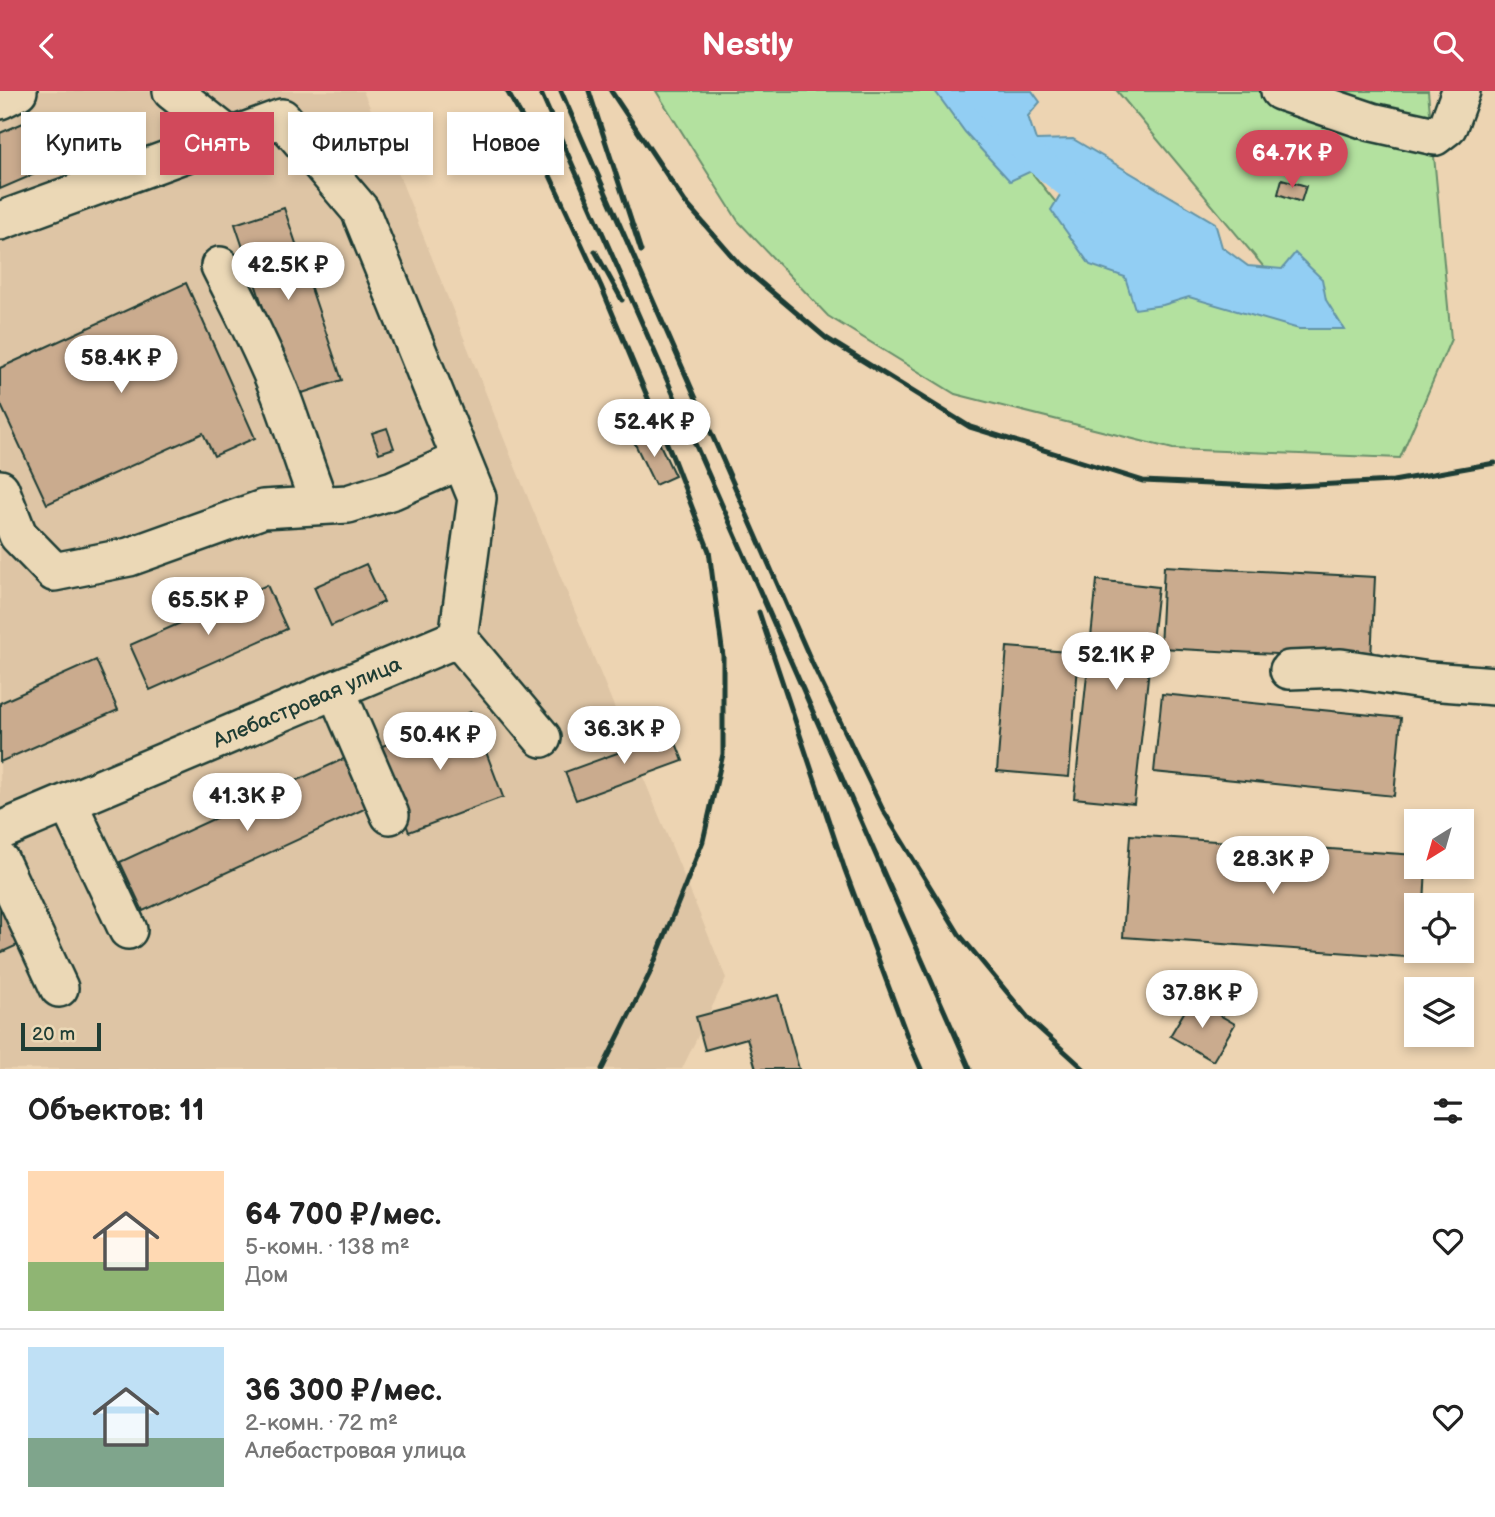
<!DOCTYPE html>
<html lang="ru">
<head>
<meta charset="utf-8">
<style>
	:root { --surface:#fff; --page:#f6f6f6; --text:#222; --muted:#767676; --line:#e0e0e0; --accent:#d1495b }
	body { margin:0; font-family:"Balsamiq Sans",sans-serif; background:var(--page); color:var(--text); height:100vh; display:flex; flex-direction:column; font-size:26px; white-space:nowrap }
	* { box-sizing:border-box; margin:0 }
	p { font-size:23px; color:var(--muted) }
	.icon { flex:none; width:38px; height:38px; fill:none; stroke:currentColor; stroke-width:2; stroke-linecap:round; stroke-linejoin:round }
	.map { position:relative; height:978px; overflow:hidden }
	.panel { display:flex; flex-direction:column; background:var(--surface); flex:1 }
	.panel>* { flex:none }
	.guide { position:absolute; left:21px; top:21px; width:700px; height:63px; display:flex; gap:14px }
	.needle { width:46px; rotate:217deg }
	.tools { position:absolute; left:1404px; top:718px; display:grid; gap:14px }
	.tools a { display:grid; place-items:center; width:70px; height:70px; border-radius:0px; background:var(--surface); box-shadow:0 4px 10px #0003; font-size:35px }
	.scale { position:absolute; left:21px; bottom:18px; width:80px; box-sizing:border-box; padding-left:7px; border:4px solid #1f3d34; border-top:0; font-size:19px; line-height:24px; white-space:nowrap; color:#1f3d34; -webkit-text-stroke:5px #ebd8b6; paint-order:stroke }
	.price { position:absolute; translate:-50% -60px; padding:0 16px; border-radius:24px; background:#fff; color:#222; font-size:23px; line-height:46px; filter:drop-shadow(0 2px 4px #0008) }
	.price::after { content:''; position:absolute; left:50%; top:42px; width:21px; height:16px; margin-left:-10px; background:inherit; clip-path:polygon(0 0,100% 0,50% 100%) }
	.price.current { background:var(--accent); color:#fff }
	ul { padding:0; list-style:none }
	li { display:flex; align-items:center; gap:21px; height:175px; padding:0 28px }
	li+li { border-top:2px solid var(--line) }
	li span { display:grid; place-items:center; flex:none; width:196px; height:140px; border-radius:0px; color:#555 }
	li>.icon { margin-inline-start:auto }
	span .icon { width:84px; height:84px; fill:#fffc; stroke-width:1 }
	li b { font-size:30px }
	h2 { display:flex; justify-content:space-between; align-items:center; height:84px; padding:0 28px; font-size:30px }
	.pill { padding:0 24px; border-radius:0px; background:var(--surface); box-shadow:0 4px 10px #0003; font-size:24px; line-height:63px }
	.pill.current { background:var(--accent); color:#fff }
	header { display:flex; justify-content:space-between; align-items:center; height:91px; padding:0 28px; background:var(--accent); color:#fff; font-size:32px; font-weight:600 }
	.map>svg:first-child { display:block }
	.built { fill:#dec5a5 }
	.green { fill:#b3e19f; stroke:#698f6a; stroke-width:2 }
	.water { fill:#92cef3; stroke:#6494a7; stroke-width:2 }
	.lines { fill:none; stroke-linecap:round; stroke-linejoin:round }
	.canal { stroke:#92cef3; stroke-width:28 }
	.building { fill:#caab8e; stroke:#1f3d34; stroke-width:2 }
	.minor-casing { stroke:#1f3d34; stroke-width:42 }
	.minor { stroke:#ebd8b6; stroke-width:37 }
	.rail { stroke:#1f3d34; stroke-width:5 }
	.labels { text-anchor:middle; stroke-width:6; stroke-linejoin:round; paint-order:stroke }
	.street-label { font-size:21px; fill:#1f3d34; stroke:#ebd8b6 }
</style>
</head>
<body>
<header><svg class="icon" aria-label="back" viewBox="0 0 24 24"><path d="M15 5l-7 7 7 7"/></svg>Nestly<svg class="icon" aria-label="search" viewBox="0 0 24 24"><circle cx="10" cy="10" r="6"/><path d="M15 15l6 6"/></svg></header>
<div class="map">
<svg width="1495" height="978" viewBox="0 0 1495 978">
	<rect width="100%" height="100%" fill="#edd4b2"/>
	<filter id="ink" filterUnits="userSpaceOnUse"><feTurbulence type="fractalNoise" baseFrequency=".0143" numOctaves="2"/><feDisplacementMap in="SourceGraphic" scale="14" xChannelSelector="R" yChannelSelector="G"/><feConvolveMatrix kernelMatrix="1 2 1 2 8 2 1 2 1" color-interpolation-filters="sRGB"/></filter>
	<g filter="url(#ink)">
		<!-- built -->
		<path class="built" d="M 0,0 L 363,0 L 399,84 L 512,368 L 726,887 L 682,978 L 0,978 Z"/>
		<!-- green -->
		<path class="green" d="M 656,0 L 966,0 L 1108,176 L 1308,229 L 1117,0 L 1428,0 L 1451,248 L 1400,367 L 1173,358 L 955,303 L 828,225 L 738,130 Z"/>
		<!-- water -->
		<path class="water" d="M 935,0 L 1032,0 L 1040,11 L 1028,25 L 1036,49 L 1073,48 L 1215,132 L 1222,156 L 1248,175 L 1282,178 L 1295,162 L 1322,188 L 1326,209 L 1344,238 L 1299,238 L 1189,206 L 1163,214 L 1135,218 L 1125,186 L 1090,174 L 1051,119 L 1063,99 L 1057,80 L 1042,75 L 1010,90 L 965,41 Z"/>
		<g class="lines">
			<!-- canal -->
			<path class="canal" d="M 979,0 L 1027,61 L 1090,110"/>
		</g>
		<!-- building -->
		<path class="building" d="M 44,23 L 65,70 L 0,98 L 0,42 Z
			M 1282,88 L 1306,95 L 1301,111 L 1278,103 Z
			M 284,117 L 342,289 L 293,305 L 235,133 Z
			M 186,192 L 255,347 L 214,365 L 203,342 L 47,413 L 0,312 L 0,277 Z
			M 387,337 L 394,357 L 379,362 L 372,342 Z
			M 654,341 L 675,385 L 655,394 L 634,351 Z
			M 366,473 L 384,511 L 331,535 L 314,496 Z
			M 1164,475 L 1375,486 L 1371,568 L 1160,557 Z
			M 1097,489 L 1158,496 L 1134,713 L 1074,707 Z
			M 267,494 L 287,538 L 150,599 L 130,554 Z
			M 1007,556 L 1079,562 L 1069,686 L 997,680 Z
			M 96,569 L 118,619 L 0,671 L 0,612 Z
			M 1162,603 L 1401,627 L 1394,705 L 1154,681 Z
			M 471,621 L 503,706 L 409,741 L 377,657 Z
			M 672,642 L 683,670 L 576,709 L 565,681 Z
			M 352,664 L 375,713 L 143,820 L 120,771 Z
			M 1130,744 L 1416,764 L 1416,775 L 1426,775 L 1424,814 L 1416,814 L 1416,859 L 1421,859 L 1420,867 L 1123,846 Z
			M 0,804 L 22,852 L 0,862 Z
			M 778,904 L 799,978 L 756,978 L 747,947 L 705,959 L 696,926 Z
			M 1192,908 L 1235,933 L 1213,970 L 1170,945 Z"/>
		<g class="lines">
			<defs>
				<path id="minor" d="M 172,0 L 230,46
					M 1280,0 L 1372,31 L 1435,45 L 1448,35 L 1461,0
					M 0,9 L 18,0
					M 0,130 L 282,27 L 360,119 L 477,407 L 458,547 L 542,647
					M 220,175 C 241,217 263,258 280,302 C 294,338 305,377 320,414
					M 0,398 L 18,444 L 54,481 L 129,466 L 263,418 L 348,413 L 393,399 L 461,369
					M 1289,579 L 1341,577 L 1429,590 L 1495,595
					M 336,599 L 390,724
					M 68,712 L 128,839
					M 0,740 L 458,547
					M 0,770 L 59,897"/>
			</defs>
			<!-- minor casing -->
			<use href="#minor" class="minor-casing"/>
			<!-- minor -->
			<use href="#minor" class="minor"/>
			<!-- rail -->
			<path class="rail" d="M 507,0 L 533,46
				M 540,0 L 970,978
				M 561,0 L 813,574 L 883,719 L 959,843 L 1030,929 L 1084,978
				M 589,0 L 641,160
				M 611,0 L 685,111 L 739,173 L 826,247 L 970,336 L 1143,390 L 1276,396 L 1393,390 L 1495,372
				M 529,39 L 601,195 L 673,367 L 709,460 L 723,565 L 723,663 L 703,750 L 649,884 L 602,978
				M 595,160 L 622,209
				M 759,521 L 845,779 L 910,953 L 921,978"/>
		</g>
	</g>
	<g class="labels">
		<!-- street labels -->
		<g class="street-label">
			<text transform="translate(307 611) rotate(-23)" y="7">Алебастровая улица</text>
		</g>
	</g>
</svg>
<div class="tools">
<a><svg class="needle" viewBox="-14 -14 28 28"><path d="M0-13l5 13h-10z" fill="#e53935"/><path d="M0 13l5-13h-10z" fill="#767676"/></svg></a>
<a><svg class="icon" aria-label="locate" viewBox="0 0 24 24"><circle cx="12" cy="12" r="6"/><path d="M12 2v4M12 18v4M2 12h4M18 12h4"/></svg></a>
<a><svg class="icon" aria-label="layers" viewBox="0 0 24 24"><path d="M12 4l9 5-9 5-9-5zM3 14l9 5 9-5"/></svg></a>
</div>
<div class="scale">20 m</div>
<b class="price current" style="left:1292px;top:99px">64.7K ₽</b>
<b class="price" style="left:288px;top:211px">42.5K ₽</b>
<b class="price" style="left:121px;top:304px">58.4K ₽</b>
<b class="price" style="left:654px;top:368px">52.4K ₽</b>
<b class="price" style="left:208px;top:546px">65.5K ₽</b>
<b class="price" style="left:1116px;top:601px">52.1K ₽</b>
<b class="price" style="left:624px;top:675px">36.3K ₽</b>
<b class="price" style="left:440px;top:681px">50.4K ₽</b>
<b class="price" style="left:247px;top:742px">41.3K ₽</b>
<b class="price" style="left:1273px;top:805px">28.3K ₽</b>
<b class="price" style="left:1202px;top:939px">37.8K ₽</b>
<div class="guide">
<a class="pill">Купить</a>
<a class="pill current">Снять</a>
<a class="pill">Фильтры</a>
<a class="pill">Новое</a>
</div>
</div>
<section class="panel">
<h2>Объектов: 11<svg class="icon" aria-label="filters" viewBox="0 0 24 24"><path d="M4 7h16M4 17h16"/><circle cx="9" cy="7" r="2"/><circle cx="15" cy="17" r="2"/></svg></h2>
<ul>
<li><span style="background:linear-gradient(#ffd9b3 65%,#8fb573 0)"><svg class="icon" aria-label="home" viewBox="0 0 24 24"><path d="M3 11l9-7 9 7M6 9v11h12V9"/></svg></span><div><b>64 700 ₽/мес.</b><p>5-комн. · 138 m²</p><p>Дом</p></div><svg class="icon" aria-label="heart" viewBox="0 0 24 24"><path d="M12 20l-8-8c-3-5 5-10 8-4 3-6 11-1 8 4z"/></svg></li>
<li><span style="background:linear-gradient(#bfe0f5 65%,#7fa58c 0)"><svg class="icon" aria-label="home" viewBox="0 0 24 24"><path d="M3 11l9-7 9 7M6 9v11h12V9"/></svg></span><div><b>36 300 ₽/мес.</b><p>2-комн. · 72 m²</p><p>Алебастровая улица</p></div><svg class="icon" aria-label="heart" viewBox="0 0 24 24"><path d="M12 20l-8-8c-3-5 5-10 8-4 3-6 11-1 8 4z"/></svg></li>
</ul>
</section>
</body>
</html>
